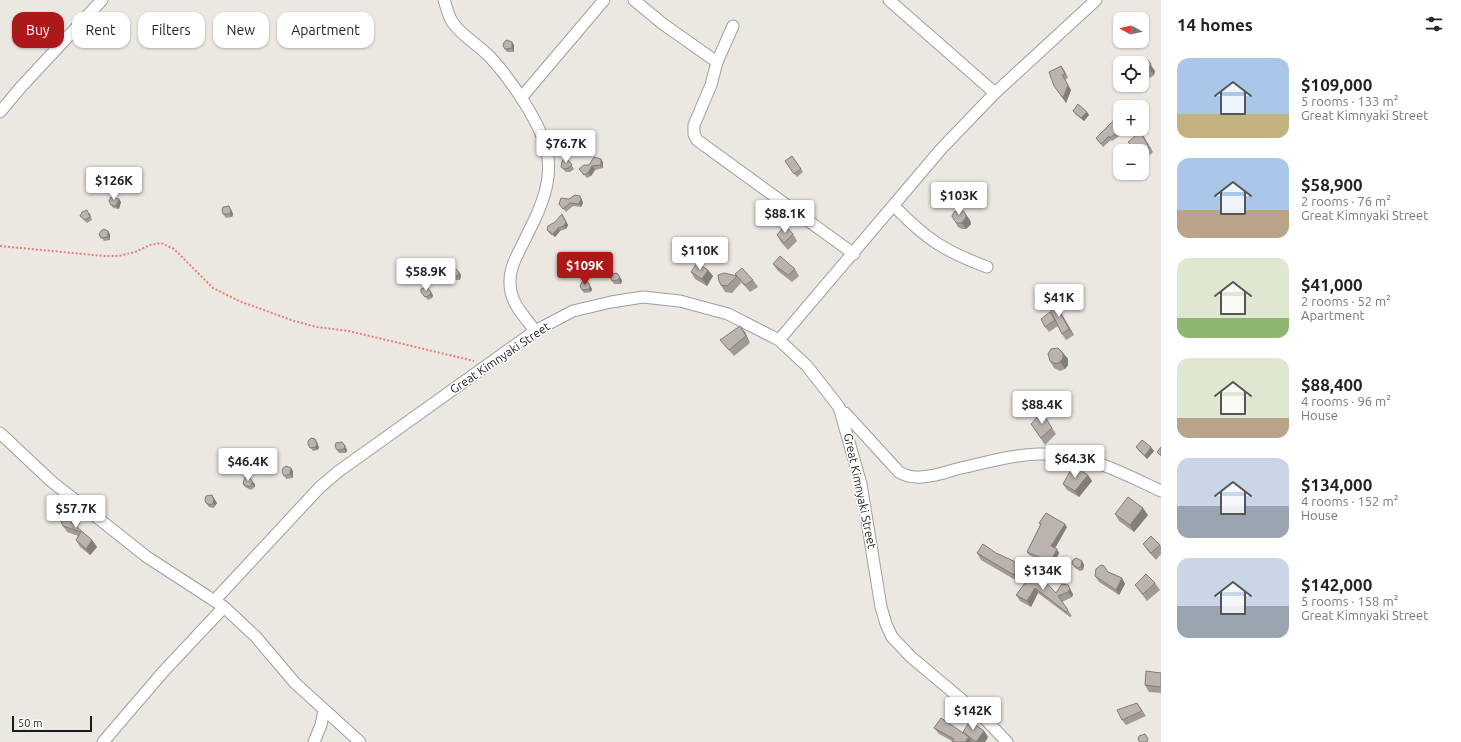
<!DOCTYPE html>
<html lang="en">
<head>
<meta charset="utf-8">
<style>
	:root { --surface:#fff; --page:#f6f6f6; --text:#222; --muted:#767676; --accent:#ad181a }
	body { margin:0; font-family:Ubuntu,sans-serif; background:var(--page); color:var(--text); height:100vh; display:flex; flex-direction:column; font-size:15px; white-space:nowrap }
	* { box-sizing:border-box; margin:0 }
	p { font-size:13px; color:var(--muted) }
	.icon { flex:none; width:22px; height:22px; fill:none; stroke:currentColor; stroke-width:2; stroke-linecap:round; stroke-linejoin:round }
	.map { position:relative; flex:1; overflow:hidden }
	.sheet { display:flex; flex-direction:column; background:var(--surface); width:300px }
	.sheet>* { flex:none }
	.top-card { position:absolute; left:12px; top:12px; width:380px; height:36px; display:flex; gap:8px }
	.needle { width:26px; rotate:278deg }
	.tools { position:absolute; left:1113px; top:12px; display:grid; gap:8px }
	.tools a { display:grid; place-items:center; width:36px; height:36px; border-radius:8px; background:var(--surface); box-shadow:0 1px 3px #0004; font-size:20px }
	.scale { position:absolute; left:12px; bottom:10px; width:80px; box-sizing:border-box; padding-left:4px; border:2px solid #1a1a1a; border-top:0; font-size:11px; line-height:14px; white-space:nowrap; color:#1a1a1a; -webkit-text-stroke:3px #fff; paint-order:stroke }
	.price { position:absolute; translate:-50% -34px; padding:0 9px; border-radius:4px; background:#fff; color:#222; font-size:13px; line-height:26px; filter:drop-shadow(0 1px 2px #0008) }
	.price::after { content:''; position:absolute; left:50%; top:24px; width:12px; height:9px; margin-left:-6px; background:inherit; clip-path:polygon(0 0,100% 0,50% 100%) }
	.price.active { background:var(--accent); color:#fff }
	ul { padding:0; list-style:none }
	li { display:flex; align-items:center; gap:12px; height:100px; padding:0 16px }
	li span { display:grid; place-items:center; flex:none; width:112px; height:80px; border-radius:12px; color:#555 }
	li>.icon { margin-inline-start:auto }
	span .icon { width:48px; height:48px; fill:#fffc; stroke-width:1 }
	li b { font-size:17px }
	h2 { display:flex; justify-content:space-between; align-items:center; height:48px; padding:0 16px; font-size:17px }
	.chip { padding:0 14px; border-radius:12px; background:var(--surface); box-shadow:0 1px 3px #0004; font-size:14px; line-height:36px }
	.chip.active { background:var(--accent); color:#fff }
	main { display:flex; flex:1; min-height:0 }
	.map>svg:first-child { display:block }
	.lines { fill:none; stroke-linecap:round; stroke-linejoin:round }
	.minor-casing { stroke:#9e9e9e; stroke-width:13 }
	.path { stroke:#e88075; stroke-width:2; stroke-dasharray:2 2; stroke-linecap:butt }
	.minor { stroke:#fff; stroke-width:11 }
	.wall { fill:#a19a96 }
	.shaded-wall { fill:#837d7a }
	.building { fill:#bbb3ae; stroke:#837d7a }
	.labels { text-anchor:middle; stroke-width:3; stroke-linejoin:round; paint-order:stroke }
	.street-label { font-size:12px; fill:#1a1a1a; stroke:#fff }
</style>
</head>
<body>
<main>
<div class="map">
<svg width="1161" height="742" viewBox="0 0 1161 742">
	<rect width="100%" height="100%" fill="#ebe7e1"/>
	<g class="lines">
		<defs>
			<path id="minor" d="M 444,0 C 447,8 448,16 453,23 C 463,37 479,45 491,58 C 511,80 540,122 547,151 C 553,180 541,208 528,233 C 519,253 506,269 511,292 C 514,307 527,319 535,331
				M 634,0 L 663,24 L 717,62
				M 889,0 L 995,93
				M 733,26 L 717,62 L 711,85 L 694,125 L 694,134 L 697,140 L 854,254
				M 521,98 L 604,0
				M 0,112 L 21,87 L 102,0
				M 894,206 C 926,239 944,251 987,267
				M 779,340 L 942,148 L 995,93 L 1096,0
				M 845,413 L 899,472 C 904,475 909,477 916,477 C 929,478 944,473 957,469 C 984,463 1010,455 1038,454 C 1087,453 1118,471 1161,491
				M 0,433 L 51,481 L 147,557 L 224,607 L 256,637 L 295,683 L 360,742
				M 214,601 L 320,487 L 339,471 L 535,331 L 573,311 L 611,302 L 643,297 L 680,301 L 728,314 L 779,340 L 807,366 L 839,407 L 861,484 L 881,607 L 886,624 L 892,637 L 911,657 L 986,720 L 1007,742
				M 103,742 L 163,672 L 224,607
				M 314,742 L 321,725 L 324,710"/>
		</defs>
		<!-- minor casing -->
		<use href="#minor" class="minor-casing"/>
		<!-- path -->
		<path class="path" d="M 0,246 L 104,256 L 118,256 L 135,252 L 150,245 L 161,243 L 174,249 L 213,288 L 239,301 L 294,321 L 317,327 L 349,331 L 474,361"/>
		<!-- minor -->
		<use href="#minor" class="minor"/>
	</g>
	<!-- wall -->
	<path class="wall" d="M 514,45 L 514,52 L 507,52 L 503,46 Z
		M 1142,63 L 1155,71 L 1154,75 L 1150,78 L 1142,75 Z
		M 1061,66 L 1064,70 L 1068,78 L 1065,80 L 1071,90 L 1066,103 L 1054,86 Z
		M 1073,111 L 1087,112 L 1089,115 L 1084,121 L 1075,114 Z
		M 1120,114 L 1120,129 L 1123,129 L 1119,132 L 1121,135 L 1112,141 L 1111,140 L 1103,147 L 1096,138 Z
		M 1140,132 L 1153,152 L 1144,160 L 1142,158 L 1142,151 L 1135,151 L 1128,142 Z
		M 792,156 L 803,172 L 797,177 L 785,161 Z
		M 569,161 L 574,169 L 570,172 L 566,172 L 561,167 Z
		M 603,162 L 603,168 L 595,170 L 591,176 L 587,178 L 579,169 L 589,165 Z
		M 119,199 L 121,202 L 119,209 L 113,208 L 111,205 Z
		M 569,199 L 582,200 L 583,203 L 581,207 L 573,206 L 566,212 L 559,204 Z
		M 231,209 L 233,214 L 232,217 L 226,218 L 223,214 Z
		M 90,213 L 92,220 L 87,223 L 80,216 Z
		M 564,218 L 568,225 L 566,229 L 560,231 L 555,237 L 550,234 L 547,230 Z
		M 954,220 L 970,220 L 971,224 L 966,229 L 962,229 L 958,227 Z
		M 99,234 L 110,234 L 110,240 L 104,241 Z
		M 793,234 L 797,241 L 788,250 L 781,242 L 777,235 Z
		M 773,264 L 795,269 L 799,276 L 792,282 L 778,271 Z
		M 708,270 L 713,276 L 707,286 L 695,279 L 691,272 Z
		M 735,274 L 753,280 L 758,287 L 750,292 L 740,281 L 741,283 L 732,293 L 725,292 L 721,285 L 736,276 Z
		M 461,275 L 460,280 L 453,280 L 451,277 Z
		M 622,280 L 621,284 L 614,284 L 612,281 Z
		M 588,282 L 592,289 L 591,292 L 584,293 L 582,290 Z
		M 421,292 L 433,295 L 432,298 L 428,300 Z
		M 1054,302 L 1058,308 L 1074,335 L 1066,340 L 1062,334 L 1058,326 L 1049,332 L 1045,327 L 1054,318 Z
		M 745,332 L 750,343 L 734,356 L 720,340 Z
		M 1063,353 L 1068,359 L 1068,365 L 1065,369 L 1060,371 L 1054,368 L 1050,361 Z
		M 1042,412 L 1056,434 L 1045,445 L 1031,424 Z
		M 317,442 L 319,448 L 317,450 L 313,451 L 308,444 Z
		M 345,445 L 347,450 L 346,453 L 339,453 L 337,450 Z
		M 1136,447 L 1154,451 L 1147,459 L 1138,450 Z
		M 293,471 L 293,478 L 286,479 L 282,472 Z
		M 1088,475 L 1092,481 L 1079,497 L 1067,490 L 1063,484 Z
		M 243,484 L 255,484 L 255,487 L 251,490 L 245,487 Z
		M 212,495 L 217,503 L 215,506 L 214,508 L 209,507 L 206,503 Z
		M 1115,514 L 1148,515 L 1134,532 L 1119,521 Z
		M 75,516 L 80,523 L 77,527 L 92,540 L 97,547 L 90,555 L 80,547 L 76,540 L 78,536 L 67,532 L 63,526 Z
		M 1039,523 L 1067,527 L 1055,548 L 1059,553 L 1048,574 L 1039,569 L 1037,566 L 1040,560 L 1029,555 L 1027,552 L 1040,525 Z
		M 1143,544 L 1160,545 L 1161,546 L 1161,554 L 1156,560 L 1148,551 Z
		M 977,553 L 996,553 L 1020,564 L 1024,571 L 1019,582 L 981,560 Z
		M 1082,561 L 1084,565 L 1083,570 L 1080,571 L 1075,568 L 1072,564 Z
		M 1109,572 L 1122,578 L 1125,584 L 1119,595 L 1099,582 L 1095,576 Z
		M 1026,582 L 1056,593 L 1062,584 L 1073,594 L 1072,597 L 1062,602 L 1072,616 L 1070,617 L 1038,593 L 1031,607 L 1020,601 L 1016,595 Z
		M 1155,583 L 1160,590 L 1147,601 L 1135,585 Z
		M 1161,673 L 1161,693 L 1149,692 L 1145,685 Z
		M 1137,703 L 1146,716 L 1126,725 L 1122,720 Z
		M 934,728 L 963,734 L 984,731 L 988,737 L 985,742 L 952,742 L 952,741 L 939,734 Z"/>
	<!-- shaded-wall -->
	<path class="shaded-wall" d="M 512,42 L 514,45 L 514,52 L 512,48 Z
		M 1147,59 L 1155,71 L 1154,75 L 1149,69 Z
		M 1061,66 L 1064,70 L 1068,78 L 1065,74 Z
		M 1062,75 L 1071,90 L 1066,103 L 1063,98 Z
		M 1087,112 L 1089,115 L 1084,121 L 1081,118 Z
		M 1140,132 L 1144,137 L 1153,152 L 1149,147 Z
		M 601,159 L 603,162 L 603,168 L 601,165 Z
		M 592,166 L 595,170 L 591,176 L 588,173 Z
		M 580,196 L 582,200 L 583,203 L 581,207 L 579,204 Z
		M 119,199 L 121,202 L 119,209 L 116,206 Z
		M 229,206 L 233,214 L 232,217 L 230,214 Z
		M 965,213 L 970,220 L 971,224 L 966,229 L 962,223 Z
		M 562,214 L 568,225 L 566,229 L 564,226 Z
		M 558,228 L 560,231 L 555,237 L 553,234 Z
		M 108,231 L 110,234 L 110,240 L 108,237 Z
		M 708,270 L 713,276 L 707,286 L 702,279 Z
		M 459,272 L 461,275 L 460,280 L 458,276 Z
		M 617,273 L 622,280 L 621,284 L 618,280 Z
		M 588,282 L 592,289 L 591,292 L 589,289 Z
		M 431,292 L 433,295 L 432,298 L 430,295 Z
		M 1054,302 L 1058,308 L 1074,335 L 1069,329 Z
		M 740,326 L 745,332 L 750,343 L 746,336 Z
		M 1063,353 L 1068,359 L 1068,365 L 1065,369 L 1060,362 Z
		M 315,439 L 317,442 L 319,448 L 317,450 L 315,447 Z
		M 342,442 L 347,450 L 346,453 L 344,449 Z
		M 1151,447 L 1154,451 L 1147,459 L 1145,456 Z
		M 291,468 L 293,471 L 293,478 L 290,474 Z
		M 1088,475 L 1092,481 L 1079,497 L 1075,491 Z
		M 252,481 L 255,484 L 255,487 L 252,484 Z
		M 212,495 L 217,503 L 215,506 L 213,503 Z
		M 1143,508 L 1148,515 L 1134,532 L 1130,525 Z
		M 75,516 L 80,523 L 76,528 L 71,522 Z
		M 1065,524 L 1067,527 L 1054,550 L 1051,546 Z
		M 92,540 L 97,547 L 90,555 L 86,549 Z
		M 1057,549 L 1059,553 L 1048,574 L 1046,571 Z
		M 1082,561 L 1084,565 L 1083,570 L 1081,567 Z
		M 1020,564 L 1024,571 L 1019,582 L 1014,575 Z
		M 1122,578 L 1125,584 L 1119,595 L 1116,590 Z
		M 1068,585 L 1073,594 L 1072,597 L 1068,592 Z
		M 1035,588 L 1038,593 L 1031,607 L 1027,601 Z
		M 984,731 L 988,737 L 985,742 L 976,742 Z
		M 969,737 L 972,742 L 965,742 Z"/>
	<!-- building -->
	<path class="building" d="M 507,40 L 512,42 L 512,48 L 505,49 L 503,46 L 504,42 Z
		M 1141,58 L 1147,59 L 1151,64 L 1149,69 L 1146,72 L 1142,70 L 1142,63 L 1137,63 L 1137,62 Z
		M 1061,66 L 1065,74 L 1062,75 L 1068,85 L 1063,98 L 1054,86 L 1049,72 Z
		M 1078,104 L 1087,112 L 1081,118 L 1073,111 Z
		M 1120,114 L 1120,126 L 1117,129 L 1119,131 L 1110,138 L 1109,136 L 1101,144 L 1096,138 Z
		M 1140,132 L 1149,147 L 1142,153 L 1142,151 L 1137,151 L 1128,142 Z
		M 792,156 L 801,169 L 794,174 L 785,161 Z
		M 594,157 L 601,159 L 601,165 L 592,166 L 588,173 L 584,175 L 579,169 L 584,165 L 589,165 Z
		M 564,159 L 569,161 L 572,165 L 568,168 L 564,169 L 561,167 L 562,161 Z
		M 575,195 L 580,196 L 581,199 L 579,204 L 570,203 L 563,209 L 559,204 L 561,198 L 569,199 Z
		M 111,197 L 119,199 L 116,206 L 111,205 L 109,201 Z
		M 229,206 L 231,211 L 230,214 L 223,214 L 222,210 L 223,207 Z
		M 960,209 L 965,213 L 966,217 L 962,223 L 957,223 L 954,220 L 952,216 L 954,212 Z
		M 87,210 L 90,217 L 85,220 L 80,216 L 82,212 Z
		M 562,214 L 566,222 L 564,226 L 558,228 L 553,234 L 547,230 L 548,226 L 555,222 Z
		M 785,225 L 793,234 L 784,243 L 777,235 Z
		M 104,229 L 108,231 L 108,237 L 101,238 L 99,234 L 101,231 Z
		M 780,256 L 795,269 L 788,275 L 773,264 Z
		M 697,263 L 708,270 L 702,279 L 691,272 Z
		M 742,268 L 753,280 L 745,285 L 735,274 Z
		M 456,269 L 459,272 L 458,276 L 451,277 L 449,273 L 450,270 Z
		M 617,273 L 620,277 L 618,280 L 612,281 L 610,277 L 611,274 Z
		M 724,273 L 737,276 L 727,286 L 721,285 L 719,281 L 718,275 Z
		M 582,282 L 588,282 L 590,286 L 589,289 L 582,290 L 580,286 Z
		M 427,287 L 431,292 L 430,295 L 425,297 L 421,292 L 421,289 Z
		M 1054,302 L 1069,329 L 1062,334 L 1048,305 Z
		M 1050,312 L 1055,320 L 1045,327 L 1041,319 Z
		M 740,326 L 746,336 L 729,350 L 720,340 Z
		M 1058,348 L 1063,353 L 1063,358 L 1060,362 L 1056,364 L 1050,361 L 1048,354 L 1051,349 Z
		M 1042,412 L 1052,428 L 1041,438 L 1031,424 Z
		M 311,438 L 315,439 L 317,445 L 315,447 L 310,448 L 308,444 L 308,441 Z
		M 1142,440 L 1151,447 L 1145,456 L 1136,447 Z
		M 342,442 L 345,446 L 344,449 L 337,450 L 335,446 L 336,443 Z
		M 1161,447 L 1161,456 L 1157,452 Z
		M 286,466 L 291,468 L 290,474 L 284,476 L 282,472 L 283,468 Z
		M 1073,466 L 1088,475 L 1075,491 L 1063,484 Z
		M 245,477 L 250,478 L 252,481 L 252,484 L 249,487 L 243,484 Z
		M 212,495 L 214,500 L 213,503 L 211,505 L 206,503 L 205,500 L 206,496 Z
		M 1128,497 L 1143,508 L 1130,525 L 1115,514 Z
		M 69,509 L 75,516 L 71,522 L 92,540 L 86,549 L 76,540 L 81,532 L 63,526 L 61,521 Z
		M 1046,513 L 1065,524 L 1051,546 L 1057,549 L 1046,571 L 1037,566 L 1041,558 L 1027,552 L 1041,524 L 1039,523 Z
		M 1151,536 L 1160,545 L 1151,553 L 1143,544 Z
		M 983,544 L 996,553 L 1020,564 L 1014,575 L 977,553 Z
		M 1076,558 L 1082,561 L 1081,567 L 1078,568 L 1072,564 L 1073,560 Z
		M 1101,565 L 1104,566 L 1108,572 L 1122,578 L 1116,590 L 1095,576 L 1096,569 Z
		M 1037,573 L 1056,593 L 1062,584 L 1068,585 L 1070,589 L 1068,592 L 1058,596 L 1068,610 L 1066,612 L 1035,588 L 1027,601 L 1016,595 L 1026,582 Z
		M 1146,574 L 1155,583 L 1143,594 L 1135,585 Z
		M 1146,671 L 1161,673 L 1161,687 L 1145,685 Z
		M 1137,703 L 1142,711 L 1122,720 L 1117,710 Z
		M 941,718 L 969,737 L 965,742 L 952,742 L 954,739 L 934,728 Z
		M 970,721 L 984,731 L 976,742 L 963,732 Z
		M 1145,734 L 1148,739 L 1147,742 L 1140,742 L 1138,740 L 1139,736 Z"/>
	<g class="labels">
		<!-- street labels -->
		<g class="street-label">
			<text transform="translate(500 358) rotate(-34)" y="4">Great Kimnyaki Street</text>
			<text transform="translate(860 491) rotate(78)" y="4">Great Kimnyaki Street</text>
		</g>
	</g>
</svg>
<div class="tools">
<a><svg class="needle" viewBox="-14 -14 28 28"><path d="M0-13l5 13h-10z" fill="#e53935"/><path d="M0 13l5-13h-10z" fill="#767676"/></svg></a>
<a><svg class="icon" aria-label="locate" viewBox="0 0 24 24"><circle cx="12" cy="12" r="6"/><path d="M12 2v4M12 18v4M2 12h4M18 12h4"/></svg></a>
<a>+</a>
<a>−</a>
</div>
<div class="scale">50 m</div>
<b class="price" style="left:566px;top:164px">$76.7K</b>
<b class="price" style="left:114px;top:201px">$126K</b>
<b class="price" style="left:959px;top:216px">$103K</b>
<b class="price" style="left:785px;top:234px">$88.1K</b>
<b class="price" style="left:700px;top:271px">$110K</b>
<b class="price active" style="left:585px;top:286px">$109K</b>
<b class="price" style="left:426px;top:292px">$58.9K</b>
<b class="price" style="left:1059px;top:318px">$41K</b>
<b class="price" style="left:1042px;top:425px">$88.4K</b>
<b class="price" style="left:1075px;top:479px">$64.3K</b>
<b class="price" style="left:248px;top:482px">$46.4K</b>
<b class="price" style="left:76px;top:529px">$57.7K</b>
<b class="price" style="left:1043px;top:591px">$134K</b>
<b class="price" style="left:973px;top:731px">$142K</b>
<div class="top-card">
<a class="chip active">Buy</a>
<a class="chip">Rent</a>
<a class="chip">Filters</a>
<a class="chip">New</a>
<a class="chip">Apartment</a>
</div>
</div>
<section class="sheet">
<h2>14 homes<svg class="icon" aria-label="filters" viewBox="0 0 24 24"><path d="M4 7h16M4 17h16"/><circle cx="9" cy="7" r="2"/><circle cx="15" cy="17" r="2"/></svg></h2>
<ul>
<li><span style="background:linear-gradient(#a9c7e8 70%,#c2b280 0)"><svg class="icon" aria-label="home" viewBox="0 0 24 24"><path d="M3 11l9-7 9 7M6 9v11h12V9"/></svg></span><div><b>$109,000</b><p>5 rooms · 133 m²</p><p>Great Kimnyaki Street</p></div></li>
<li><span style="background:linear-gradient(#a9c7e8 65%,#b9a48a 0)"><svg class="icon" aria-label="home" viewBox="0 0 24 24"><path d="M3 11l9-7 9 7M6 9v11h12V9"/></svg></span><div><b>$58,900</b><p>2 rooms · 76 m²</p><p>Great Kimnyaki Street</p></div></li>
<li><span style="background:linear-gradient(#dfe7d0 75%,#8fb573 0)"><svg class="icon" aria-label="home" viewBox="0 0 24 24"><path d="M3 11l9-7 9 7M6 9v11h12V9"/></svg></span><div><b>$41,000</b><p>2 rooms · 52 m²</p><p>Apartment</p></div></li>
<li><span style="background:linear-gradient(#dfe7d0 75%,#b9a48a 0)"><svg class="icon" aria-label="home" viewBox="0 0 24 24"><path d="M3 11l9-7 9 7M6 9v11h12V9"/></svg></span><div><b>$88,400</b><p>4 rooms · 96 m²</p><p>House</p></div></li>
<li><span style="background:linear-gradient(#c9d6e8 60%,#9aa5b1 0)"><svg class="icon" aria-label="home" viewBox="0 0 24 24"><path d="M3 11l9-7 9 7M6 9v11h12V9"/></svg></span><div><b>$134,000</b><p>4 rooms · 152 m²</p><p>House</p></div></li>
<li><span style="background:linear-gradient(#c9d6e8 60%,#9aa5b1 0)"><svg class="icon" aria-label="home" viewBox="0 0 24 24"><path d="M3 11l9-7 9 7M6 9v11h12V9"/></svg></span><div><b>$142,000</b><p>5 rooms · 158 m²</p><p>Great Kimnyaki Street</p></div></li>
</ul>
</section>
</main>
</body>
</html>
